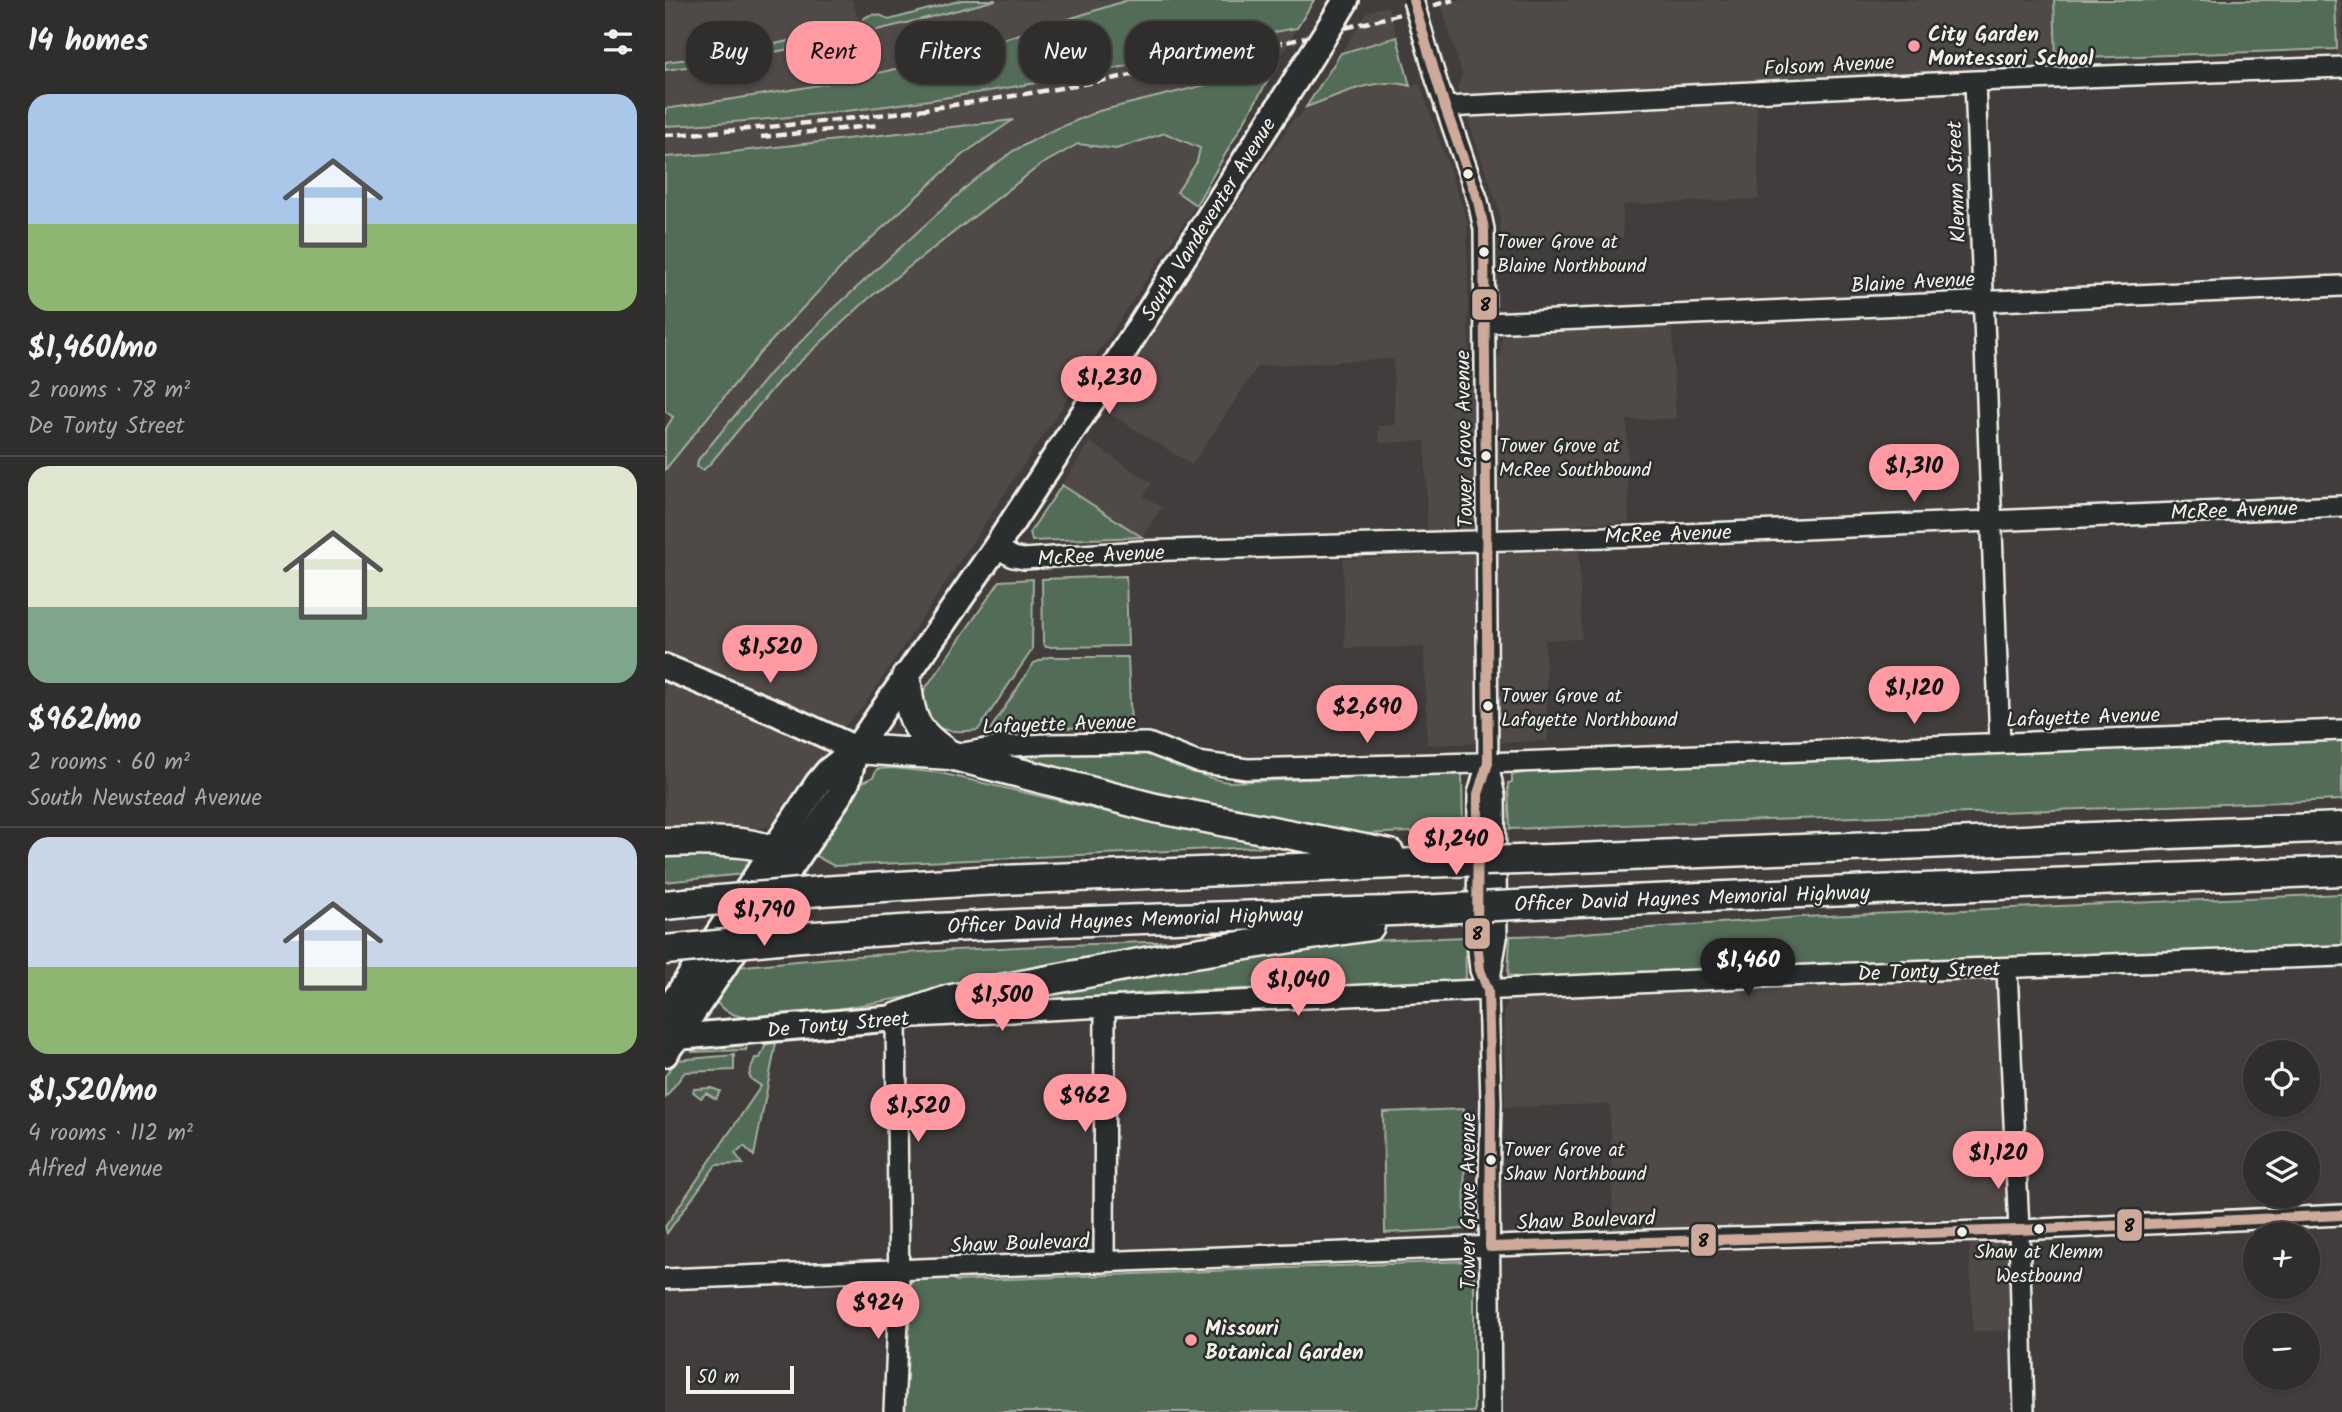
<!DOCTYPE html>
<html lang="en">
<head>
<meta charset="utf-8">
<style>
	:root { --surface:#302e2d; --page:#383635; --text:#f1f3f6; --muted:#a8a8aa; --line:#4b4a49; --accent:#ff9aa2 }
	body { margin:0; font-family:Kalam,sans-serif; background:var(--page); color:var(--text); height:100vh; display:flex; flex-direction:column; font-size:26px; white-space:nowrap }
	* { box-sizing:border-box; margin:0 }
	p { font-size:23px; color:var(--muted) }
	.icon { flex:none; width:38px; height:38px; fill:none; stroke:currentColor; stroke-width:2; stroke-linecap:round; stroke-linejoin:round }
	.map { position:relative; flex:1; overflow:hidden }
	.sheet { display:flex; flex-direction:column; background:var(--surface); width:665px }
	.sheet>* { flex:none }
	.banner { position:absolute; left:21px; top:21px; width:665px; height:63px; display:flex; gap:14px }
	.tools { position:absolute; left:1578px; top:1040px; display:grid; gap:14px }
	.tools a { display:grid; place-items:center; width:77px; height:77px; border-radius:50%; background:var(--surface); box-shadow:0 2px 5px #0004,0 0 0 2px var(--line); font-size:35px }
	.scale { position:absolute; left:21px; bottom:18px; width:108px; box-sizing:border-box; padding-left:7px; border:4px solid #f4f1e8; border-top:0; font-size:19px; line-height:24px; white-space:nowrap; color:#f4f1e8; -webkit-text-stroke:5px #2a2d2e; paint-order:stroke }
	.price { position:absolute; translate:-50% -60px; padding:0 16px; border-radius:24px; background:var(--accent); color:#111; font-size:23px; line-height:46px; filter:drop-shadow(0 2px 4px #0008) }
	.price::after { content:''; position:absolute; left:50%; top:42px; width:21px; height:16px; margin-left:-10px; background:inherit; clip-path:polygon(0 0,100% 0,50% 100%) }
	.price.selected { background:#222; color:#fff }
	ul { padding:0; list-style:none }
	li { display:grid; align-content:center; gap:14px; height:371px; padding:0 28px }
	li+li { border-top:2px solid var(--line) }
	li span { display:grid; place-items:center; height:217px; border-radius:21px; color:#555 }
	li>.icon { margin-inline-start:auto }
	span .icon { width:126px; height:126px; fill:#fffc; stroke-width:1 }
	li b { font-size:30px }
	h2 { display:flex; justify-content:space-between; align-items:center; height:84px; padding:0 28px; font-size:30px }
	.chip { padding:0 24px; border-radius:28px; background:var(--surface); box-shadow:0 2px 5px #0004,0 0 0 2px var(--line); font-size:24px; line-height:63px }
	.chip.selected { background:var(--accent); color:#111 }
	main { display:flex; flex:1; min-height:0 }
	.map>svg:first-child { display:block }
	.built { fill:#504846 }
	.green { fill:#536c59; stroke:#a4aea0; stroke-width:2 }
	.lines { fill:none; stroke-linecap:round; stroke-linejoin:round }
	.minor-casing { stroke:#f4f1e8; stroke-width:24 }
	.major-casing { stroke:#f4f1e8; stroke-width:30 }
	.highway-casing { stroke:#f4f1e8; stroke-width:33 }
	.minor { stroke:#2a2d2e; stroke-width:19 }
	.major { stroke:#2a2d2e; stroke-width:24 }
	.highway { stroke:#2a2d2e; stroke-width:28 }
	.rail { stroke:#f4f1e8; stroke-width:4.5; stroke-dasharray:10 5; stroke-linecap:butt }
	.minor-bridge-casing { stroke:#f4f1e8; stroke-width:24; stroke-linecap:butt }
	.major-bridge-casing { stroke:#f4f1e8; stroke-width:30; stroke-linecap:butt }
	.highway-bridge-casing { stroke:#f4f1e8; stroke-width:33; stroke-linecap:butt }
	.minor-bridge { stroke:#2a2d2e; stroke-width:19 }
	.major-bridge { stroke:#2a2d2e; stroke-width:24 }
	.highway-bridge { stroke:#2a2d2e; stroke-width:28 }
	.bus-1-casing { stroke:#2a2d2e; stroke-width:16 }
	.bus-1 { stroke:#cdaa9a; stroke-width:10 }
	.poi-dot { fill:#ff9aa2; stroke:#2a2d2e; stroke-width:2.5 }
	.bus-dot { fill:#f4f1e8; stroke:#2a2d2e; stroke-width:2.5 }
	.labels { text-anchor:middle; stroke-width:5; stroke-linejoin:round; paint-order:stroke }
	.bus-label { font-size:19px; fill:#f4f1e8; stroke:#2a2d2e; text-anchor:start }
	.poi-label { font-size:21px; font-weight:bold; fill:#f4f1e8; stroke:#2a2d2e; text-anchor:start }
	.street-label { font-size:21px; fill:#f4f1e8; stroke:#2a2d2e }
	.line-badge { stroke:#2a2d2e; stroke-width:2.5 }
	.pale-badge-label { font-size:19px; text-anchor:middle; font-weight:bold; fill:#111 }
</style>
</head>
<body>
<main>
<section class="sheet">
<h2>14 homes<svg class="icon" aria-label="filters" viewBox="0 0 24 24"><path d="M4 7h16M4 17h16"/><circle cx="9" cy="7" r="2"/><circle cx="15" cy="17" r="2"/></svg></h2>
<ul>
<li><span style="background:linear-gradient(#a9c7e8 60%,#8fb573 0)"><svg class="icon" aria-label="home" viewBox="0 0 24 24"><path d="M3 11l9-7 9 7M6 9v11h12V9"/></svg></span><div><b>$1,460/mo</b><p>2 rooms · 78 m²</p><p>De Tonty Street</p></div></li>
<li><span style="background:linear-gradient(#dfe7d0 65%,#7fa58c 0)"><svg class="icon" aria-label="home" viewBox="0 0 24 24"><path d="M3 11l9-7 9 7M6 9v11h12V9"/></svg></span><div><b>$962/mo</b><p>2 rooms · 60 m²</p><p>South Newstead Avenue</p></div></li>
<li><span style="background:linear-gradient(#c9d6e8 60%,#8fb573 0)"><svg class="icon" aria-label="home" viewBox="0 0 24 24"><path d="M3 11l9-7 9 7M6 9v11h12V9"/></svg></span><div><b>$1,520/mo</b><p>4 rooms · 112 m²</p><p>Alfred Avenue</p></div></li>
</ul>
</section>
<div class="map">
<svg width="1677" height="1412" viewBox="0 0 1677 1412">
	<rect width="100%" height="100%" fill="#403d3c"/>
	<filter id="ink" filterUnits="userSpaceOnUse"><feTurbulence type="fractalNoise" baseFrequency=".0143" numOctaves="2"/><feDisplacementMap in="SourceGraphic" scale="14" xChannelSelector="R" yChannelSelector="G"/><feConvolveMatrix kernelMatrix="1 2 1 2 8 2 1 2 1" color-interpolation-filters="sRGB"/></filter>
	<g filter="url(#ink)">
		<!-- built -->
		<path class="built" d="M 0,0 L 187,0 L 195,24 L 129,41 L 45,57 L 0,62 Z
			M 331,0 L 463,0 L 366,33 L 219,71 L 109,93 L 0,109 L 0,70 L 56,62 L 181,37 Z
			M 775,0 L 1389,0 L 1391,69 L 1091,80 L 1094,199 L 958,205 L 958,238 L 835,241 L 835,219 L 832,204 L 792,87 L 797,75 Z
			M 1670,0 L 1677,0 L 1677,57 L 1672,57 Z
			M 723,6 L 732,37 L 676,53 L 703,11 Z
			M 632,28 L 610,68 L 434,111 L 384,132 L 348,151 L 307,182 L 165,312 L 106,372 L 33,460 L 37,470 L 44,465 L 114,381 L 203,299 L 374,166 L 413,144 L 451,149 L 500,133 L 535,149 L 532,162 L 512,192 L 531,205 L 198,707 L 180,726 L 110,825 L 87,830 L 0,829 L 0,470 L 95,353 L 189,253 L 297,155 L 347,121 L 59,153 L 0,157 L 0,126 L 62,123 L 352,87 L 463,66 Z
			M 720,82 L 736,83 L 745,86 L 755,84 L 802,221 L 804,357 L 835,356 L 837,336 L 844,334 L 1007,327 L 1011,419 L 962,420 L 964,522 L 913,524 L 917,639 L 880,640 L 883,741 L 762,745 L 759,647 L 680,648 L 678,559 L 763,555 L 760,441 L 714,443 L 713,426 L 730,425 L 728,359 L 593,366 L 527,465 L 437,409 L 629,118 L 635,117 L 641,107 L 707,85 Z
			M 425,442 L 487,483 L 479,496 L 497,507 L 477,537 L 397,485 Z
			M 1323,979 L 1331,980 L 1336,985 L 1344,1204 L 1343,1214 L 1336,1217 L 948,1230 L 945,1104 L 840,1107 L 839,1012 L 844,998 L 852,995 Z
			M 1304,1243 L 1337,1243 L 1343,1246 L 1347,1330 L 1308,1332 Z"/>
		<!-- green -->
		<path class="green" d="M 297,0 L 331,0 C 222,29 112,55 0,70 L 0,62 C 66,54 130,41 194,24 C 202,12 213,12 224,20 Z
			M 463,0 L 649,0 L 632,28 C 575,37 519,55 462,66 C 310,96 155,119 0,126 L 0,109 C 74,98 149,88 222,71 C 303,51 383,26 463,0 Z
			M 1389,0 L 1670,0 L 1672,49 L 1391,59 Z
			M 732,37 L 745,86 C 711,75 673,96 641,107 L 676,53 Z
			M 610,68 L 531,205 L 512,192 L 532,162 L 535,148 L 500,133 L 451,149 L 413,144 L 374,166 L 203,299 L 114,381 L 44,465 L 38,470 L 32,467 L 33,460 L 106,372 L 165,312 L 307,182 L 348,151 L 384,132 L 434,111 Z
			M 348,120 L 297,155 L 189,254 L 95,353 L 0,470 L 0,430 L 8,417 L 0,411 L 0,157 L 59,153 Z
			M 397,485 L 477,537 L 367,541 L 365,532 Z
			M 461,576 L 463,646 L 381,647 L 378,643 L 377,579 Z
			M 368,579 L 367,650 L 313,730 C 292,732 268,735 261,711 C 258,703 256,697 260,689 L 335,581 Z
			M 383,657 L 463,657 L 466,726 L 325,730 L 369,663 Z
			M 1677,739 L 1677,800 L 845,829 L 843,787 L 843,783 L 847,782 L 847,775 L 870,771 Z
			M 476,753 C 507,759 533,778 564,782 L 797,773 L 798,830 L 694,834 L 520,801 L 354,756 Z
			M 228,768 L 275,773 L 443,812 L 617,841 L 616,846 L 169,866 L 147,854 L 194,784 L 208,777 L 212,769 Z
			M 0,851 L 66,852 L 86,858 L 79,874 L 0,882 Z
			M 1677,894 L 1677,947 L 876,978 L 857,978 L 843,975 L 845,936 L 889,935 L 1136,917 Z
			M 800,937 L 801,977 L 797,982 L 509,991 L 304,1006 L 650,943 Z
			M 535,940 L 377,974 L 120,1018 C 94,1018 69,1023 50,1001 L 72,967 C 226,950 381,946 535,940 Z
			M 83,1041 L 81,1050 L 27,1052 L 27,1046 Z
			M 111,1043 L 89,1156 L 79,1146 L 70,1153 L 78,1164 L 51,1165 L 2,1233 L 0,1227 L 96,1086 L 86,1079 L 84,1075 L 90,1058 L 95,1058 L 101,1044 Z
			M 69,1055 L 69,1070 L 20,1072 L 0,1098 L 0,1076 L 12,1060 Z
			M 46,1088 L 55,1091 L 51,1099 L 41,1093 L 36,1098 L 28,1092 L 29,1089 Z
			M 799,1109 L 800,1229 L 720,1233 L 718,1112 Z
			M 801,1261 L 807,1264 L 809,1271 L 809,1412 L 238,1412 L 243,1357 L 244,1285 L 249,1278 L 285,1276 L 291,1281 Z"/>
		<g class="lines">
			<defs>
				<path id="minor" d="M 771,79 L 813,201 L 819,229 L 823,763 L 830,797 L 832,938 L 823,990 L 826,1103 L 824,1184 L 826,1412
					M 1310,81 L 1335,743
					M 780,107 L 1310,81 L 1677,67
					M 821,323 L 1677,286
					M 331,547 L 348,557 L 359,559 L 475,551 L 973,536 L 1677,506
					M 292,754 L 332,747 L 383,744 L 483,743 L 532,762 L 582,769 L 852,762 L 1677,730
					M 822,763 L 813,794 L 812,941 L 815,970 L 823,990
					M 1342,969 L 1354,1230 L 1359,1412
					M 439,1262 L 440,1007
					M 0,1279 L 985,1240 L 1354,1230 L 1677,1215
					M 229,1412 L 234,1296 L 231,1018 L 440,1007 L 1212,972 L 1677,956"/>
				<path id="major" d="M 669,20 L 681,0
					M 0,667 L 114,714 L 191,749
					M 0,1014 L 153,783 L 164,770 L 191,749 L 331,547 L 452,362 L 629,83
					M 12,1037 L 231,1018
					M 0,1054 L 175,794 L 182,782 L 191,749"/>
				<path id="highway" d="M 241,677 C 246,720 248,731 285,755
					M 191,749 L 285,755 L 490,808 L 725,854
					M 0,842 C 28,841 96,838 116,856 L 121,874
					M 887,859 L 1677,827
					M 156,891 L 313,881 L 754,863
					M 889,903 L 1677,871
					M 0,905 L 21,903
					M 124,938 C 334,921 545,917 755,910
					M 231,1018 L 283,1000 L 325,991 L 523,954 L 705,926
					M 0,1038 L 12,1037"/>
			</defs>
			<!-- minor casing -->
			<use href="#minor" class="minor-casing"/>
			<!-- major casing -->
			<use href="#major" class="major-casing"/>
			<!-- highway casing -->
			<use href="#highway" class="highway-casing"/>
			<!-- minor -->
			<use href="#minor" class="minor"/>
			<!-- major -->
			<use href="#major" class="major"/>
			<!-- highway -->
			<use href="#highway" class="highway"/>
			<!-- rail -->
			<path class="rail" d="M 0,135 C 51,133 102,127 153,122 C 369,99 579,57 788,0
				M 96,137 L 214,125"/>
			<defs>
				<path id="minor-bridge" d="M 748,0 L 771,79"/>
				<path id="major-bridge" d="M 629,83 L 669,20"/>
				<path id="highway-bridge" d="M 754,863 L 887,859
					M 21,903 L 156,891
					M 755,910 L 889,903
					M 0,950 L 124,938"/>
			</defs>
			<!-- minor-bridge casing -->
			<use href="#minor-bridge" class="minor-bridge-casing"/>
			<!-- major-bridge casing -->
			<use href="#major-bridge" class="major-bridge-casing"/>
			<!-- highway-bridge casing -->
			<use href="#highway-bridge" class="highway-bridge-casing"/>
			<!-- minor-bridge -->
			<use href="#minor-bridge" class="minor-bridge"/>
			<!-- major-bridge -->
			<use href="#major-bridge" class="major-bridge"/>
			<!-- highway-bridge -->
			<use href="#highway-bridge" class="highway-bridge"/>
			<defs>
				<path id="bus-1" d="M 748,0 L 780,107 L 813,201 L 819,229 L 823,763 L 813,794 L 812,941 L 815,970 L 823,990 L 826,1103 L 825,1247
					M 825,1247 L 1354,1230 L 1677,1215"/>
			</defs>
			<!-- bus-1 casing -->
			<use href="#bus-1" class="bus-1-casing"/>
			<!-- bus-1 -->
			<use href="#bus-1" class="bus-1"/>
		</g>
	</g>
	<!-- markers -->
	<g class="poi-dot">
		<circle cx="1249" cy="46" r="7"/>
		<circle cx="526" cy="1340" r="7"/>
	</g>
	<g class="bus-dot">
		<circle cx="803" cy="174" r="6"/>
		<circle cx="819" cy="252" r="6"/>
		<circle cx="821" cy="456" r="6"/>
		<circle cx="823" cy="706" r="6"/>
		<circle cx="826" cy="1160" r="6"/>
		<circle cx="1374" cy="1229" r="6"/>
		<circle cx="1297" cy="1232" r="6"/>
	</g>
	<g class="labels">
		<!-- bus labels -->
		<g class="bus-label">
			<text x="832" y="248">Tower Grove at<tspan x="832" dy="24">Blaine Northbound</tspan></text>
			<text x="834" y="452">Tower Grove at<tspan x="834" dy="24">McRee Southbound</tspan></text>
			<text x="836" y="702">Tower Grove at<tspan x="836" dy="24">Lafayette Northbound</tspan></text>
			<text x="839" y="1156">Tower Grove at<tspan x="839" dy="24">Shaw Northbound</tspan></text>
			<text x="1374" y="1258" text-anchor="middle">Shaw at Klemm<tspan x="1374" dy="24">Westbound</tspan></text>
		</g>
		<!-- poi labels -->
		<g class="poi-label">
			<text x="1263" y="41">City Garden<tspan x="1263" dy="24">Montessori School</tspan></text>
			<text x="540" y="1335">Missouri<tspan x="540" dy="24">Botanical Garden</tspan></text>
		</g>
		<!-- street labels -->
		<g class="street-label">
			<text transform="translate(1164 65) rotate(-3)" y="7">Folsom Avenue</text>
			<text transform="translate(1291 182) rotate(-92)" y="7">Klemm Street</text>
			<text transform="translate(543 219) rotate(-58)" y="7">South Vandeventer Avenue</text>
			<text transform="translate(1248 282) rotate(-3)" y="7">Blaine Avenue</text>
			<text transform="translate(799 439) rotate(-91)" y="7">Tower Grove Avenue</text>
			<text transform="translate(1569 510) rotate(-2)" y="7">McRee Avenue</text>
			<text transform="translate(1003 534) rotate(-2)" y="7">McRee Avenue</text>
			<text transform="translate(436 555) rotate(-3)" y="7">McRee Avenue</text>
			<text transform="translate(1418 717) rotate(-2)" y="7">Lafayette Avenue</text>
			<text transform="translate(394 724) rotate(-2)" y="7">Lafayette Avenue</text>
			<text transform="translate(1027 898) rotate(-2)" y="7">Officer David Haynes Memorial Highway</text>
			<text transform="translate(460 920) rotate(-2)" y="7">Officer David Haynes Memorial Highway</text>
			<text transform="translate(1264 971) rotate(-2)" y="7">De Tonty Street</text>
			<text transform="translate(173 1024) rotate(-5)" y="7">De Tonty Street</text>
			<text transform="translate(803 1201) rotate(-90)" y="7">Tower Grove Avenue</text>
			<text transform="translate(921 1220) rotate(-2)" y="7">Shaw Boulevard</text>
			<text transform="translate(355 1243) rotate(-2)" y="7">Shaw Boulevard</text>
		</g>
	</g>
	<g class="line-badge">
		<rect x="806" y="288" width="27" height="33" rx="7" fill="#cdaa9a"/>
		<rect x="799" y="917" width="27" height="33" rx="7" fill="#cdaa9a"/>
		<rect x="1451" y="1208" width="27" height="34" rx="7" fill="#cdaa9a"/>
		<rect x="1025" y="1223" width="27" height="34" rx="7" fill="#cdaa9a"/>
	</g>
	<g class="pale-badge-label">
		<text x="820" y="311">8</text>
		<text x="812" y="940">8</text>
		<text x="1464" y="1232">8</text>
		<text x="1038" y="1247">8</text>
	</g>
</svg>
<div class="tools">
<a><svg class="icon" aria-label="locate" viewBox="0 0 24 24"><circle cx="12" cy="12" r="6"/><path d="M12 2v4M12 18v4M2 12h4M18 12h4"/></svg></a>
<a><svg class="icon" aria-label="layers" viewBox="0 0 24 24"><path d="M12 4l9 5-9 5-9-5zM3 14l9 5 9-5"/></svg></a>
<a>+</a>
<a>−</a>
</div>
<div class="scale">50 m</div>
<b class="price" style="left:444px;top:416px">$1,230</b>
<b class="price" style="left:1249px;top:504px">$1,310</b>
<b class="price" style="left:105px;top:685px">$1,520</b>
<b class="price" style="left:1249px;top:726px">$1,120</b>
<b class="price" style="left:702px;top:745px">$2,690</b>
<b class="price" style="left:791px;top:877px">$1,240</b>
<b class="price" style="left:99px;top:948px">$1,790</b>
<b class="price selected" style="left:1083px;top:998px">$1,460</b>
<b class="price" style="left:633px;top:1018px">$1,040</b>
<b class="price" style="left:337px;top:1033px">$1,500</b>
<b class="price" style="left:420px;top:1134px">$962</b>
<b class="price" style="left:253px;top:1144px">$1,520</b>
<b class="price" style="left:1333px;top:1191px">$1,120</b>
<b class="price" style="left:213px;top:1341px">$924</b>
<div class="banner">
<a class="chip">Buy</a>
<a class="chip selected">Rent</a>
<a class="chip">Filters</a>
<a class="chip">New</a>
<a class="chip">Apartment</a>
</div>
</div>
</main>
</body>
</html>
